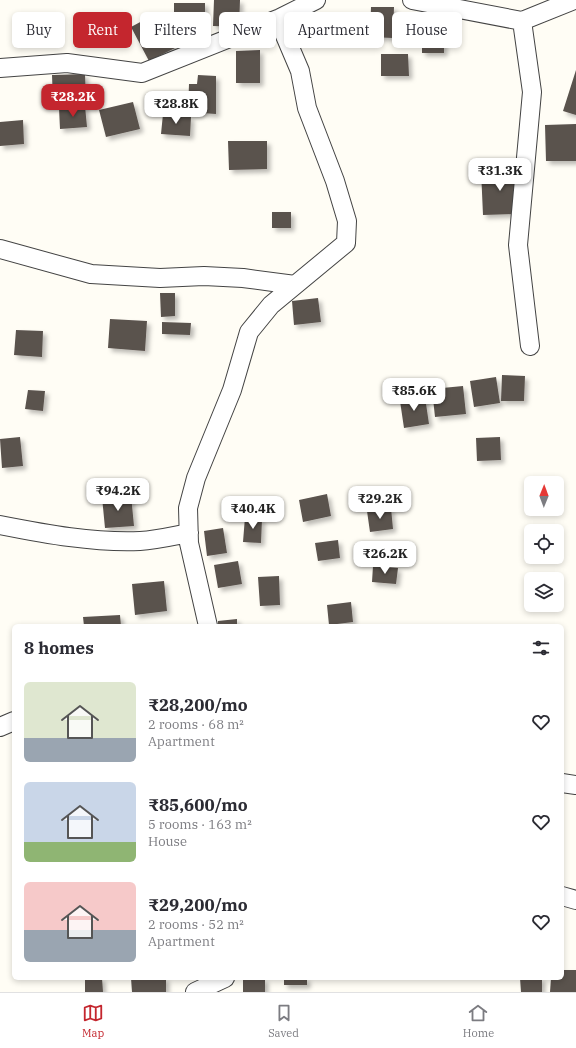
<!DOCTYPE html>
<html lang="en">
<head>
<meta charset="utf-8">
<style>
	:root { --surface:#fff; --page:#f2f2f3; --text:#2b2b33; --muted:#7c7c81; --line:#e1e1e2; --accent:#c4262e }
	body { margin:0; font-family:"IBM Plex Serif",serif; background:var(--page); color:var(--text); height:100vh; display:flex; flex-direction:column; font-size:15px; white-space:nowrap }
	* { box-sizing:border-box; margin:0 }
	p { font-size:13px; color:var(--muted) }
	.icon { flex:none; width:22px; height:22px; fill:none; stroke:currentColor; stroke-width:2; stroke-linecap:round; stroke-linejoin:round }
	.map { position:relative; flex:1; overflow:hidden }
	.drawer { position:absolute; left:12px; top:624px; width:552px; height:356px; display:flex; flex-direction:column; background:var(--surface); border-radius:6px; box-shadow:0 2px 6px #0003 }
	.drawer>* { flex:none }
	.banner { position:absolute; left:12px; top:12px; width:552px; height:36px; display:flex; gap:8px }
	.needle { width:26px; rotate:1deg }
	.buttons { position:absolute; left:524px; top:476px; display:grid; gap:8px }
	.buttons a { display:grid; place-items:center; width:40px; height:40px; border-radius:6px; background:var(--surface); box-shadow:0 2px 6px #0003; font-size:20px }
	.price { position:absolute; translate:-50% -34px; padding:0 9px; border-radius:8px; background:#fff; color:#222; font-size:13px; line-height:26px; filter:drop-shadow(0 1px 2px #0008) }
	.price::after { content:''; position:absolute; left:50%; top:24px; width:12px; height:9px; margin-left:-6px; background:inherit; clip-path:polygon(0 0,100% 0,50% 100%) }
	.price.selected { background:var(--accent); color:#fff }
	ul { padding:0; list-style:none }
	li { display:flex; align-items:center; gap:12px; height:100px; padding:0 12px }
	li span { display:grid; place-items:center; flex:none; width:112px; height:80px; border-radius:6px; color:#555 }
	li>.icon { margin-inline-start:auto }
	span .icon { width:48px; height:48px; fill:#fffc; stroke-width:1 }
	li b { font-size:17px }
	h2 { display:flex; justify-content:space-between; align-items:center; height:48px; padding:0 12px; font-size:17px }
	.chip { padding:0 14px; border-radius:6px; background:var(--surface); box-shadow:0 2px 6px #0003; font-size:14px; line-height:36px }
	.chip.selected { background:var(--accent); color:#fff }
	.dock { display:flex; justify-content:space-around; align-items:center; height:56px; border-top:1px solid var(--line); background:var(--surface); font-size:11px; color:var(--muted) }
	.dock a { display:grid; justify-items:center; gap:2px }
	.dock .selected { color:var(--accent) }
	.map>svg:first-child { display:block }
	.building { fill:#5a524d; filter:url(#shadow) }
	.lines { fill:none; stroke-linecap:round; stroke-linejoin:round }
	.minor-casing { stroke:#444; stroke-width:20 }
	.minor { stroke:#fff; stroke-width:18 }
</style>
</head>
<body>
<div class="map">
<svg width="576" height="992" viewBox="0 0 576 992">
	<defs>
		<filter id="shadow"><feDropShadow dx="3.5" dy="3.5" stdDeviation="2" flood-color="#0004"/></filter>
	</defs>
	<rect width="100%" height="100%" fill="#fffdf5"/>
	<!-- building -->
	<path class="building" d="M 214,0 L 240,0 L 239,27 L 213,26 Z
		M 174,3 L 205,3 L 205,31 L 174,31 Z
		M 371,7 L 394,7 L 393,38 L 370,37 Z
		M 444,12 L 444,28 L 423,29 L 422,13 Z
		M 157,13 L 175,48 L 149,61 L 131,27 Z
		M 422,35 L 444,35 L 444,53 L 422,53 Z
		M 260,50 L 260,83 L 236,83 L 236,51 Z
		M 381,54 L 408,54 L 409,76 L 381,76 Z
		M 576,70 L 576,115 L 563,111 Z
		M 85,74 L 86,101 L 53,102 L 52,75 Z
		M 198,75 L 216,76 L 216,114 L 188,112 L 189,84 L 197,84 Z
		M 133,102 L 140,129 L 106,137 L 99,110 Z
		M 85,106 L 87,127 L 60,129 L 59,108 Z
		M 163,114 L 191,117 L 190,136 L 161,134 Z
		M 23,120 L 24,144 L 0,146 L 0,122 Z
		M 576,124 L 576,161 L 546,161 L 545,125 Z
		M 228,141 L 267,141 L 267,169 L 229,170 Z
		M 516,168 L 518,214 L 483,215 L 481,170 Z
		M 272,212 L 291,212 L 291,228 L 272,228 Z
		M 160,293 L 175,293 L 175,316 L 161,317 Z
		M 318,298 L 321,322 L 294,325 L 292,301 Z
		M 110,319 L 147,321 L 145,351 L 108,348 Z
		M 162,322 L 191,323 L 190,335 L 162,334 Z
		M 16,330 L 43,331 L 42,357 L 14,355 Z
		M 502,375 L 525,376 L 524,401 L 501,401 Z
		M 496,377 L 500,403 L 474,407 L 470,381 Z
		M 463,386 L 466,414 L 435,417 L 432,389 Z
		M 28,390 L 45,391 L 43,411 L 25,409 Z
		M 425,397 L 429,424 L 404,428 L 400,401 Z
		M 20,437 L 23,466 L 2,468 L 0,439 Z
		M 500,437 L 501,460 L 477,461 L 476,438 Z
		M 327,494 L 331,516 L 303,522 L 299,500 Z
		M 131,495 L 134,526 L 105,528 L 102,497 Z
		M 391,508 L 393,529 L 370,532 L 367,511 Z
		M 245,517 L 262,519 L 261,543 L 243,542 Z
		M 223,528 L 227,553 L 207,556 L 204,531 Z
		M 338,540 L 340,558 L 318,561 L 315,543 Z
		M 238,561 L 242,584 L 218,588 L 214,565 Z
		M 373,566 L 398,568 L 396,584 L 372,582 Z
		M 279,576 L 280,605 L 260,606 L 258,577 Z
		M 164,581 L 167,611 L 135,615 L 132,584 Z
		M 351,602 L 353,622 L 329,625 L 327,605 Z
		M 120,615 L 121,626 L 84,626 L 83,617 Z
		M 237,619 L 237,626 L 218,626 L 218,621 Z
		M 562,970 L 576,970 L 576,992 L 550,992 L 551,978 L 562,978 Z
		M 85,978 L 102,978 L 103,992 L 85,992 Z
		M 131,978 L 166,978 L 166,992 L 132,992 Z
		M 284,978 L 307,978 L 307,985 L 284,985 Z
		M 520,978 L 542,978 L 542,992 L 521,992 Z
		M 243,979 L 265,979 L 265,992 L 243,992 Z"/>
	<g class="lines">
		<defs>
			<path id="minor" d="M 412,0 L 522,21 L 574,0
				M 522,21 L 532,92 L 518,245 L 530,346
				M 0,68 L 67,63 L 142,73 L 280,18 L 316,0
				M 0,249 L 91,274 L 160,278 L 204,276 L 243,278 L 295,285
				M 0,525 C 46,534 94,543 140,541 C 157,540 173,536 189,533
				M 208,626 L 189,543 L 188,508 L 196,478 L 232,390 L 249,332 L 271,305 L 346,243 L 347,221 L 335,181 L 307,108 L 300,71 L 283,31 L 280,18
				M 0,727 L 14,721
				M 562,783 L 576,785
				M 562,896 L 576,900
				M 195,992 L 225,978"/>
		</defs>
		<!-- minor casing -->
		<use href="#minor" class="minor-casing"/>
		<!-- minor -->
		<use href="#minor" class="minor"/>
	</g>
</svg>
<div class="buttons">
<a><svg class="needle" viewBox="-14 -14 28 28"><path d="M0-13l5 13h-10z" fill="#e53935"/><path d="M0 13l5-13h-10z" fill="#7c7c81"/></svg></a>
<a><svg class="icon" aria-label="locate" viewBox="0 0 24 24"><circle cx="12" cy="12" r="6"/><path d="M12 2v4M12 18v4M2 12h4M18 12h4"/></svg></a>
<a><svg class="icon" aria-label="layers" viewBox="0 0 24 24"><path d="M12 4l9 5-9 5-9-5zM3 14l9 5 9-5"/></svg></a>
</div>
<b class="price selected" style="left:73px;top:118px">₹28.2K</b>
<b class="price" style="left:176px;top:125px">₹28.8K</b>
<b class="price" style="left:500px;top:192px">₹31.3K</b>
<b class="price" style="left:414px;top:412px">₹85.6K</b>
<b class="price" style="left:118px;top:512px">₹94.2K</b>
<b class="price" style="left:380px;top:520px">₹29.2K</b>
<b class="price" style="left:253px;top:530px">₹40.4K</b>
<b class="price" style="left:385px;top:575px">₹26.2K</b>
<div class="banner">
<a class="chip">Buy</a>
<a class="chip selected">Rent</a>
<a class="chip">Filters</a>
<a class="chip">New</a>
<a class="chip">Apartment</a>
<a class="chip">House</a>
</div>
<section class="drawer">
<h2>8 homes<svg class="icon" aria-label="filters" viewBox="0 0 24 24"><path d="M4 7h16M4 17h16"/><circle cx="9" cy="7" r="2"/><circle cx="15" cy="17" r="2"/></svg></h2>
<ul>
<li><span style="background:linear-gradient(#dfe7d0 70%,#9aa5b1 0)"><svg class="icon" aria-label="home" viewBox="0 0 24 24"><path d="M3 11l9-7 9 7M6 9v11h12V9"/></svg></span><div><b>₹28,200/mo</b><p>2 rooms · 68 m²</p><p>Apartment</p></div><svg class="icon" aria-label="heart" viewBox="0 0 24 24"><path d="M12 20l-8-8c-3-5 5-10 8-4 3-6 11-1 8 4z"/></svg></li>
<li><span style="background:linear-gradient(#c9d6e8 75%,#8fb573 0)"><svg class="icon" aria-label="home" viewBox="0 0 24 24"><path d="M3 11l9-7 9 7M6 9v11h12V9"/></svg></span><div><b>₹85,600/mo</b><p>5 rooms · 163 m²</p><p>House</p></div><svg class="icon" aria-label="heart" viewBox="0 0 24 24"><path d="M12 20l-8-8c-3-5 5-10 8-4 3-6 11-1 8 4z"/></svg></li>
<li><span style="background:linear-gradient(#f6c9c9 60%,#9aa5b1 0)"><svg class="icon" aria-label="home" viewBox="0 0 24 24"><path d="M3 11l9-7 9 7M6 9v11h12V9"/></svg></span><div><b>₹29,200/mo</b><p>2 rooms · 52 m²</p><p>Apartment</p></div><svg class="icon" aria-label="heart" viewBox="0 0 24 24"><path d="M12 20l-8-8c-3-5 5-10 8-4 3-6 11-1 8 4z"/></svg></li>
</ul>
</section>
</div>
<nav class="dock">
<a class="selected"><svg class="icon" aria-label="map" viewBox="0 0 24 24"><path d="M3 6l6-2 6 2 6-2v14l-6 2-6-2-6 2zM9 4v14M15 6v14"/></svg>Map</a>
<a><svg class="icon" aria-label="saved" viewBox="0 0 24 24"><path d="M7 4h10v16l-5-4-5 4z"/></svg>Saved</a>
<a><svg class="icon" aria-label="home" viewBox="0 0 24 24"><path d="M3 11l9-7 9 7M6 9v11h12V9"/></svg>Home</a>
</nav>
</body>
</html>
